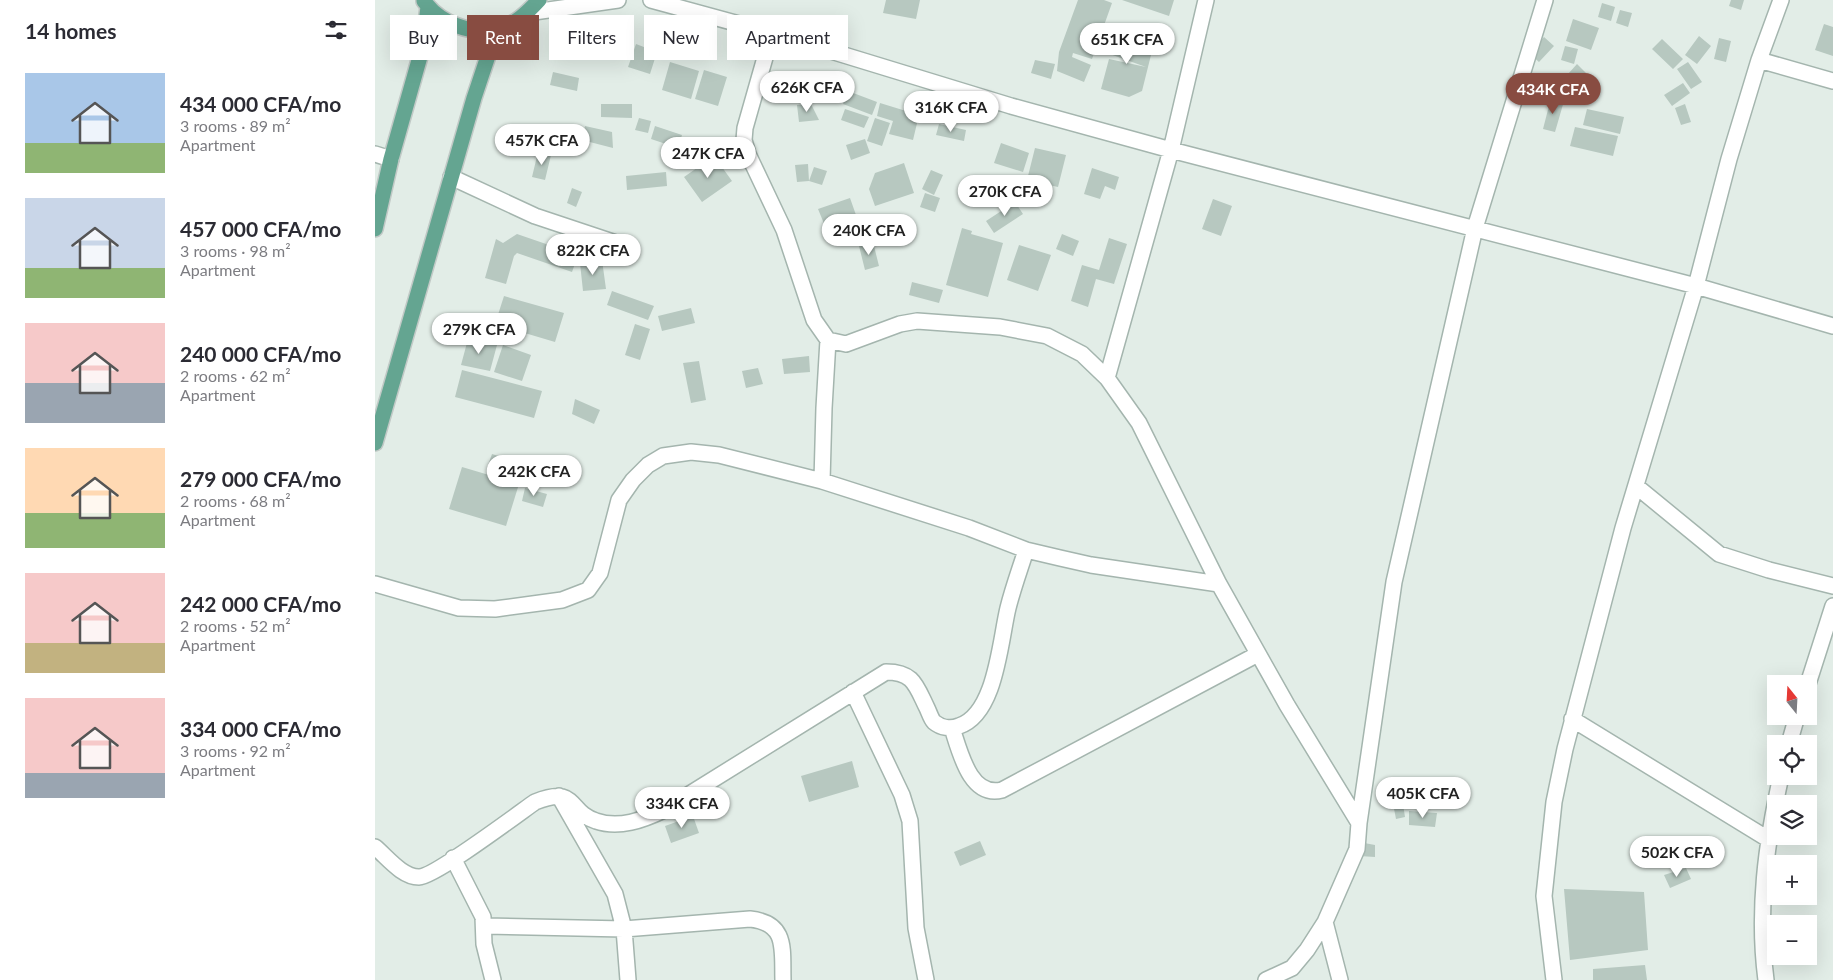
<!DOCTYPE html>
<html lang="en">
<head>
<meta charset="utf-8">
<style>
	:root { --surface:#fff; --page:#f2f2f3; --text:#2b2b33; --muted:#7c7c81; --accent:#884c41 }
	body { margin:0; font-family:Lato,sans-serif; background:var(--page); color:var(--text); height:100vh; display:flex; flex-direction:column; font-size:19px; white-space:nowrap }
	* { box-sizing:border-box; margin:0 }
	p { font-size:16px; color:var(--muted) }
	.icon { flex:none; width:28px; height:28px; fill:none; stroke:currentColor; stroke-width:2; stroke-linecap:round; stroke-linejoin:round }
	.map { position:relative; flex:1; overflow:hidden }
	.panel { display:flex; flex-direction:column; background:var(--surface); width:375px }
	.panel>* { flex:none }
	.banner { position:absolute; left:15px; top:15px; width:475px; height:45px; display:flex; gap:10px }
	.needle { width:32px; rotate:342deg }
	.tools { position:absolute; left:1392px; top:675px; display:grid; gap:10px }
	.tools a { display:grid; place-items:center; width:50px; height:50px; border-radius:0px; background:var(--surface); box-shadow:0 5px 20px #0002; font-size:25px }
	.price { position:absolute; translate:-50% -42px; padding:0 11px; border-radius:18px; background:#fff; color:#222; font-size:16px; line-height:32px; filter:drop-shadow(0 1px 2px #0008) }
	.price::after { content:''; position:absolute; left:50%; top:30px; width:15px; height:11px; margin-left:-8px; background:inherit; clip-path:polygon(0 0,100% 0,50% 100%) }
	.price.selected { background:var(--accent); color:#fff }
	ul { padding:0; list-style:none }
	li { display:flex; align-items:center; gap:15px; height:125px; padding:0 25px }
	li span { display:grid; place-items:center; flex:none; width:140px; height:100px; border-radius:0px; color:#555 }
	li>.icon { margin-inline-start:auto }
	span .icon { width:60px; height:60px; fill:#fffc; stroke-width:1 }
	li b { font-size:21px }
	h2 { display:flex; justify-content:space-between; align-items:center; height:60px; padding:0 25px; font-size:21px }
	.chip { padding:0 18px; border-radius:0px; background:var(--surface); box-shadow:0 5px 20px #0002; font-size:18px; line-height:45px }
	.chip.selected { background:var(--accent); color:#fff }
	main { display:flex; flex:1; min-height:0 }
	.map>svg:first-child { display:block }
	.building { fill:#b7c8c0 }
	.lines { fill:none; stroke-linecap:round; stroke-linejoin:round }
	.minor-casing { stroke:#a4b5ae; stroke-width:18 }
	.major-casing { stroke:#c1c9c6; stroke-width:18 }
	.minor { stroke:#fff; stroke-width:15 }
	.major { stroke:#64a591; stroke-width:15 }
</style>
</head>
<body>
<main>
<section class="panel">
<h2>14 homes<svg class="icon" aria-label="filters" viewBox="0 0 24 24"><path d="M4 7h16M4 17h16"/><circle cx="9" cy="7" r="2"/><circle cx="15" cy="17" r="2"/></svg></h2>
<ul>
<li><span style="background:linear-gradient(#a9c7e8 70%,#8fb573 0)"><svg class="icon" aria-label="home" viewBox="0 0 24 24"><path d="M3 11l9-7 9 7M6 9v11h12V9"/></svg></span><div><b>434 000 CFA/mo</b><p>3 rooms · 89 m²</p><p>Apartment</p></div></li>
<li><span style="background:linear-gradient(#c9d6e8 70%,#8fb573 0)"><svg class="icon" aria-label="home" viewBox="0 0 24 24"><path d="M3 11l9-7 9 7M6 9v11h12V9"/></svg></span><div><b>457 000 CFA/mo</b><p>3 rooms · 98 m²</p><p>Apartment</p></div></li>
<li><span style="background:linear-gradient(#f6c9c9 60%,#9aa5b1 0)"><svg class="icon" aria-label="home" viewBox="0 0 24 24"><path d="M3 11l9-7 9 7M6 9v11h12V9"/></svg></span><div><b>240 000 CFA/mo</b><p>2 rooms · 62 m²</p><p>Apartment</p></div></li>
<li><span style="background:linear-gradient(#ffd9b3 65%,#8fb573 0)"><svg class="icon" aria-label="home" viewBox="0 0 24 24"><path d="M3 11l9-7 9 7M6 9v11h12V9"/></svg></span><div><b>279 000 CFA/mo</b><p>2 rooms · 68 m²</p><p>Apartment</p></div></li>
<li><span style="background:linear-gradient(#f6c9c9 70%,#c2b280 0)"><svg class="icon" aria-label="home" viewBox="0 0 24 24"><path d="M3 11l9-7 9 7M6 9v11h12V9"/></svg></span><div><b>242 000 CFA/mo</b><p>2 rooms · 52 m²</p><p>Apartment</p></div></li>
<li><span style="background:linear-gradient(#f6c9c9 75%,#9aa5b1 0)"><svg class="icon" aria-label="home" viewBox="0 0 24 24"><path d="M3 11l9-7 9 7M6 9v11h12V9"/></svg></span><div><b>334 000 CFA/mo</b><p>3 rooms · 92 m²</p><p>Apartment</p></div></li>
</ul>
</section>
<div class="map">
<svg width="1458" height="980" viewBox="0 0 1458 980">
	<rect width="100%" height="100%" fill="#e2ede7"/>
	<!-- building -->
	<path class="building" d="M 511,0 L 545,0 L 541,19 L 508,13 Z
		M 703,0 L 729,0 L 737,3 L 717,59 L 698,53 L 697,57 L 716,65 L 709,82 L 682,71 L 684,52 Z
		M 747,0 L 799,0 L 794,16 Z
		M 1356,0 L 1369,0 L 1366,10 L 1354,6 Z
		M 1227,3 L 1240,7 L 1236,21 L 1223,17 Z
		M 1245,10 L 1257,13 L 1253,27 L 1241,23 Z
		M 1198,19 L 1224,28 L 1216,50 L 1191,41 Z
		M 1449,24 L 1458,27 L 1458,56 L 1440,50 Z
		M 201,27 L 231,37 L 224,57 L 194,48 Z
		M 740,30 L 779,43 L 767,91 L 754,97 L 726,89 L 734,59 L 771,67 L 732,53 Z
		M 1324,36 L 1336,46 L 1322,64 L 1310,55 Z
		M 1169,37 L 1179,46 L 1164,62 L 1154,53 Z
		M 1344,38 L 1356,41 L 1351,62 L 1339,59 Z
		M 1287,39 L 1308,59 L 1298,69 L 1277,49 Z
		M 261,44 L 282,52 L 275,74 L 253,67 Z
		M 1190,46 L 1203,49 L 1199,64 L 1186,60 Z
		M 660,60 L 680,64 L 676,79 L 656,73 Z
		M 295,62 L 324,71 L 316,99 L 287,90 Z
		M 1313,62 L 1327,82 L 1316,89 L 1302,69 Z
		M 1202,64 L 1220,82 L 1210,92 L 1193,74 Z
		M 329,70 L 352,77 L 343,106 L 320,99 Z
		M 178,72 L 204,78 L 202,91 L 175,85 Z
		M 1308,83 L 1315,93 L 1297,106 L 1289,95 Z
		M 473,91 L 502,102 L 497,115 L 468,104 Z
		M 1176,98 L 1189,101 L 1180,132 L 1168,129 Z
		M 505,103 L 544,115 L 538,140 L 514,134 L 518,121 L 502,116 Z
		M 226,104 L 257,104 L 257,118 L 226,117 Z
		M 436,104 L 444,120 L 424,122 L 422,105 Z
		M 1310,104 L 1316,122 L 1306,125 L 1300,108 Z
		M 470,109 L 494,117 L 489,128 L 466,120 Z
		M 1212,109 L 1249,117 L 1245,134 L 1208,125 Z
		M 264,118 L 276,121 L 273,133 L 260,130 Z
		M 500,118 L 515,123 L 507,146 L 492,141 Z
		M 564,124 L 591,130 L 589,141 L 561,135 Z
		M 210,126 L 237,132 L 238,148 L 207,140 Z
		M 280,126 L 307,135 L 303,148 L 276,139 Z
		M 1200,127 L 1243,136 L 1238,156 L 1195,146 Z
		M 159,128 L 185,133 L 182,148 L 156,144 Z
		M 490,139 L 495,153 L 476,160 L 471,145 Z
		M 626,143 L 654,153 L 648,172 L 619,163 Z
		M 660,148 L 691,155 L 683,187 L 652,180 Z
		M 163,152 L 176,155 L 170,180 L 157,177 Z
		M 339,156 L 357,181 L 327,202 L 309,177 Z
		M 529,163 L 539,193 L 500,206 L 494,189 L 500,173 Z
		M 433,164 L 434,181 L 439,167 L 452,171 L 447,185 L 434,181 L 422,182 L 420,165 Z
		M 717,168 L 744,177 L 740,190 L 730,186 L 725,199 L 709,194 Z
		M 556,170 L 568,175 L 559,195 L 547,189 Z
		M 291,172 L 292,186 L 252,190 L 251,176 Z
		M 197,188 L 207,192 L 201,207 L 192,203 Z
		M 550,193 L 565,198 L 560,212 L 545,207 Z
		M 475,198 L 481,215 L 450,226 L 443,209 Z
		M 838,199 L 857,206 L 846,236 L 827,229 Z
		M 640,202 L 648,214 L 619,233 L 611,221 Z
		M 587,228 L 597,231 L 596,234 L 628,243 L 613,297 L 571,285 Z
		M 142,234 L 203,255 L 197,272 L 142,253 L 139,256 L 131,284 L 110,278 L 121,239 L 128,243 Z
		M 687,234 L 704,241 L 698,256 L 681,249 Z
		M 734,238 L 752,244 L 739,284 L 721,279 L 713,307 L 696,301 L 707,265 L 724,270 Z
		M 498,242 L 504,266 L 490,270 L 484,246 Z
		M 644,245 L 676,255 L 663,291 L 632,280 Z
		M 227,260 L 231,289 L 208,291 L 205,263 Z
		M 537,282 L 568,290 L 564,303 L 534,295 Z
		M 237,291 L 279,306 L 273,320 L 232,305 Z
		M 129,296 L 189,313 L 180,342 L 120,324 Z
		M 316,308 L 320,323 L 287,331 L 283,316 Z
		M 260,324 L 275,329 L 265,360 L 250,355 Z
		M 93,339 L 122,345 L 115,371 L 86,365 Z
		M 128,345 L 156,355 L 147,381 L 119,372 Z
		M 434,356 L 435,372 L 409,374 L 407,359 Z
		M 324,361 L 331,400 L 316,403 L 308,363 Z
		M 383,368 L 388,384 L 371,388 L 367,371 Z
		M 87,370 L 167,391 L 159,418 L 80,397 Z
		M 200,399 L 225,410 L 219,424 L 197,414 Z
		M 117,454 L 149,464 L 144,479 L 112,468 Z
		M 87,467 L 144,484 L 131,526 L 74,509 Z
		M 150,488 L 172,494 L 168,507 L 147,501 Z
		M 477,761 L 484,787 L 434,802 L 426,776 Z
		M 1025,785 L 1030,817 L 1021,819 L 1015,788 Z
		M 1034,811 L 1062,813 L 1060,827 L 1034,825 Z
		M 318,816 L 324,833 L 296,843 L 290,826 Z
		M 605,841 L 611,855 L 585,866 L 579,852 Z
		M 984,842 L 1000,845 L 1000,857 L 984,856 Z
		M 1311,868 L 1316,879 L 1295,888 L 1289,875 Z
		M 1189,889 L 1269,892 L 1273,950 L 1195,960 Z
		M 1270,965 L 1272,980 L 1218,980 L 1218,969 Z"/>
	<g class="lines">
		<defs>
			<path id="minor" d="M 276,0 L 397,33 L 636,106 L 796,150 L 1321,286 L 1458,326
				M 152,13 L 243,0
				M 397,33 L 370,128 L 369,140 L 373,154 L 409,230 L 439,320 L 453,340 L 449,408 L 447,481
				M 1384,60 L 1406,0
				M 0,154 L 16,159
				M 76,177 L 160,216 L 253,247
				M 453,340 L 471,344 L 525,324 L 542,321 L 625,327 L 672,336 L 707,354 L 732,378 L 764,423 L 844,584 L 912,705 L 984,823 L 982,849 L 950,922 L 932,950 L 917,968 L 891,980
				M 732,378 L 796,150 L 831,0
				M 1261,486 L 1344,554 L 1394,570 L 1458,586
				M 0,584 L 84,608 L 120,609 L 187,600 L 213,590 L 225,573 L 244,500 L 258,480 L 273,465 L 288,456 L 316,452 L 344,455 L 447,481 L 594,528 L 651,550 L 685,558 L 716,565 L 844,584
				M 1433,684 L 1458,606
				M 478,692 L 527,795 L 535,821 L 541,928 L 551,980
				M 1197,719 L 1393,839
				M 577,728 C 585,752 595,798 627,790 L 883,654
				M 1414,744 L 1422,716
				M 184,796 L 240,894 L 249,929 L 253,980
				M 984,823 L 1019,582 L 1100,228 L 1170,0
				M 0,847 C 12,857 27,877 44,877 C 59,877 143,814 160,802 C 203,785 192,812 221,821 C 244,829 268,820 289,810 L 511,672 C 539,672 541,686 552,708 C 554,712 556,719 559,722 C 566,728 576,729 584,726 C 621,714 625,641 633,608 C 638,588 645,569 651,550
				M 78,858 L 108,917 L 109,944 L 118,980
				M 950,922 L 965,980
				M 110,926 L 249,929 L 375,919 C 413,923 407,950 408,980
				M 1179,980 L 1169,896 L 1179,802 L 1190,749 L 1248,528 L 1321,286 L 1354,159 L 1384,60 L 1458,81
				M 1391,980 C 1382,911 1391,844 1406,776"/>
			<path id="major" d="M 49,1 C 64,23 96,35 122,29 C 139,26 153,12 164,0
				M 0,229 L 16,159 L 48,46 L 53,7
				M 0,443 L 99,98 L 122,29"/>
		</defs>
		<!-- minor casing -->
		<use href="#minor" class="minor-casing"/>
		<!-- major casing -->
		<use href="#major" class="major-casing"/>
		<!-- minor -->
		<use href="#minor" class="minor"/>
		<!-- major -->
		<use href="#major" class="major"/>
	</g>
</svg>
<div class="tools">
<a><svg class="needle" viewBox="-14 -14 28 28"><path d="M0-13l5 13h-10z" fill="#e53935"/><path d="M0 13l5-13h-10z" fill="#7c7c81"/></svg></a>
<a><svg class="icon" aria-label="locate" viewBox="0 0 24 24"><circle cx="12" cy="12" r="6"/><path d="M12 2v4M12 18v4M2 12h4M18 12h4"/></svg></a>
<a><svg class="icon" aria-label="layers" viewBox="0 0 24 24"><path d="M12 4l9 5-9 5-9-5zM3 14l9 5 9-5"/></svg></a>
<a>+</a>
<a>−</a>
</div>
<b class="price" style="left:752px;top:65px">651K CFA</b>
<b class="price" style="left:432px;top:113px">626K CFA</b>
<b class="price selected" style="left:1178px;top:115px">434K CFA</b>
<b class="price" style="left:576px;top:133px">316K CFA</b>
<b class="price" style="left:167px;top:166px">457K CFA</b>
<b class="price" style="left:333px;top:179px">247K CFA</b>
<b class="price" style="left:630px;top:217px">270K CFA</b>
<b class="price" style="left:494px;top:256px">240K CFA</b>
<b class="price" style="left:218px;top:276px">822K CFA</b>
<b class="price" style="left:104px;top:355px">279K CFA</b>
<b class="price" style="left:159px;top:497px">242K CFA</b>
<b class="price" style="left:1048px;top:819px">405K CFA</b>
<b class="price" style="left:307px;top:829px">334K CFA</b>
<b class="price" style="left:1302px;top:878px">502K CFA</b>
<div class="banner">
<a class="chip">Buy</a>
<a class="chip selected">Rent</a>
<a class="chip">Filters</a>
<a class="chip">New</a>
<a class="chip">Apartment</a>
</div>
</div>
</main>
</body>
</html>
